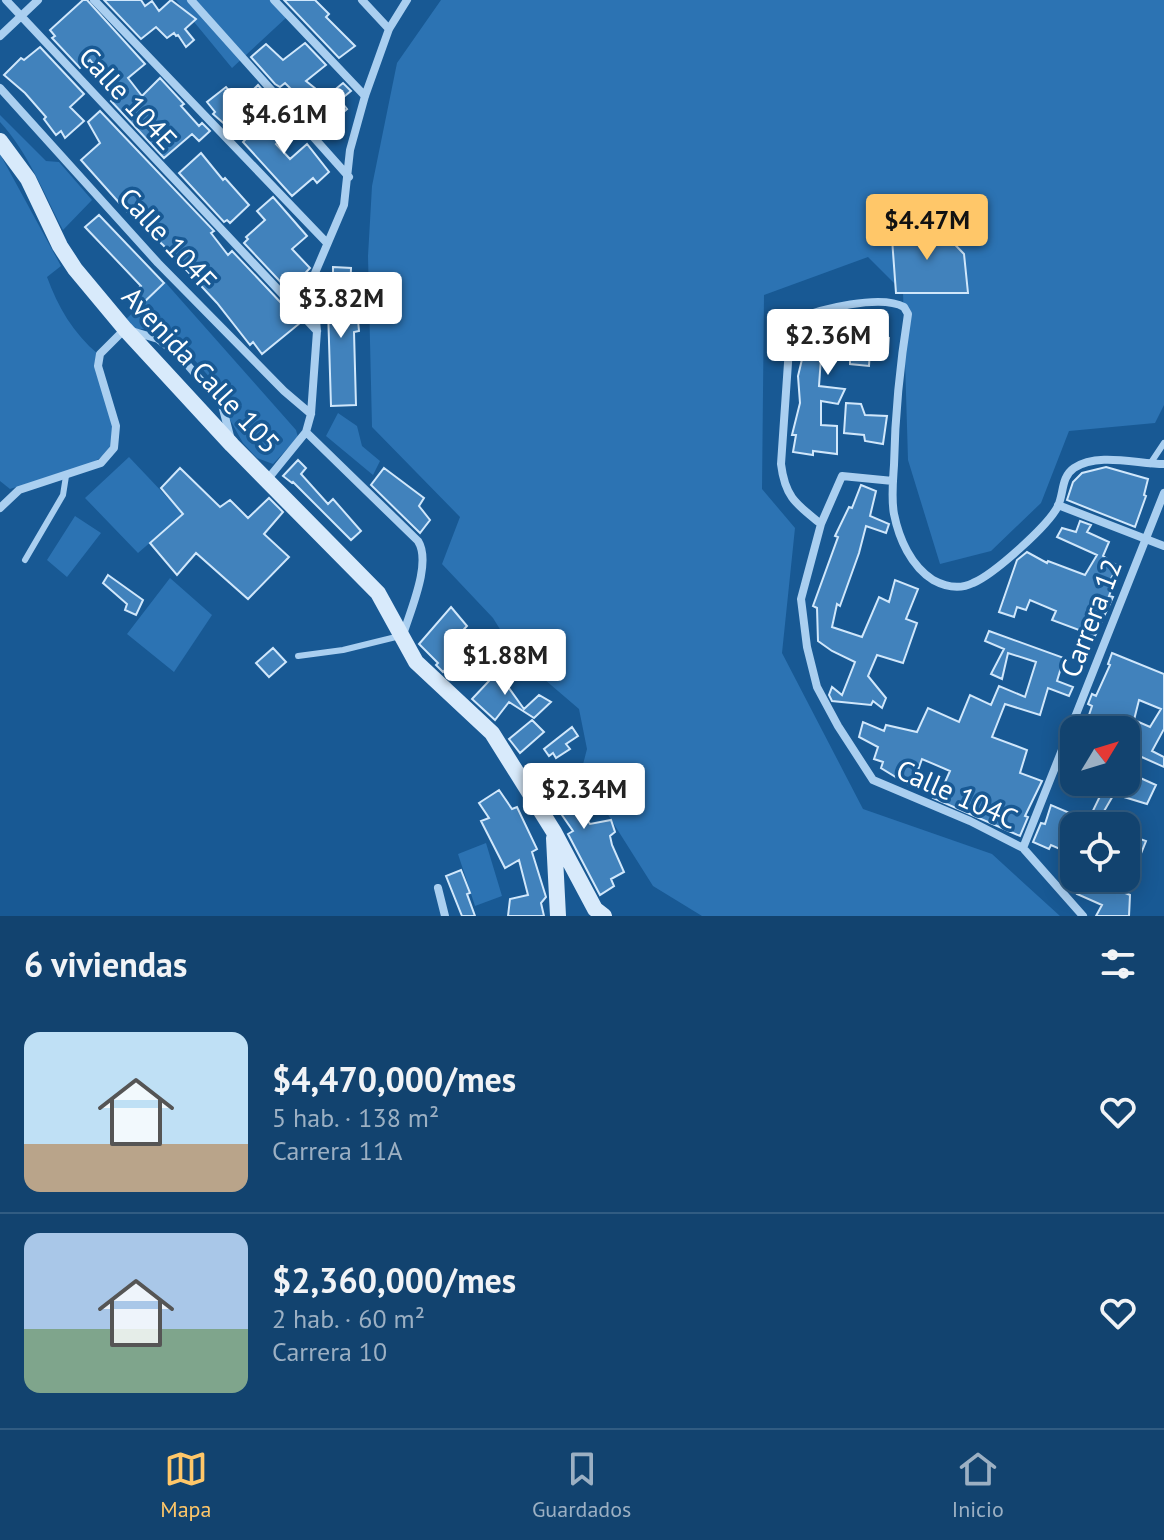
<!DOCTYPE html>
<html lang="es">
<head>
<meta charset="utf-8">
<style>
	:root { --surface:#12436f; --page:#1f4e77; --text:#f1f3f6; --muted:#9cb0c3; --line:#315c82; --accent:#ffc769 }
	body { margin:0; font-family:"PT Sans",sans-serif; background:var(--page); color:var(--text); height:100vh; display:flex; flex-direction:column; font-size:30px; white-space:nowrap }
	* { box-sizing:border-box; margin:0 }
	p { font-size:26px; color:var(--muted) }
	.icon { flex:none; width:44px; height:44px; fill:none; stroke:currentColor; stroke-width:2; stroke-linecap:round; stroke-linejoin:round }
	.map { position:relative; height:916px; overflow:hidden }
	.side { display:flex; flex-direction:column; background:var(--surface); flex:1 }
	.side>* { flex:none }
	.needle { width:52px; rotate:52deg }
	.controls { position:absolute; left:1060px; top:716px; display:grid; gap:16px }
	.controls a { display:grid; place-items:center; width:80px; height:80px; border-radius:16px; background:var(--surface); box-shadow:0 4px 20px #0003,0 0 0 2px var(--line); font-size:40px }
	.price { position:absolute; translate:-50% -68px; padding:0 18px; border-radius:8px; background:#fff; color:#222; font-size:26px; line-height:52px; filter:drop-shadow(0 2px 4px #0008) }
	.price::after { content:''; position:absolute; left:50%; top:48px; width:24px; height:18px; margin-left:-12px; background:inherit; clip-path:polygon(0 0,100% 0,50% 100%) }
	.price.active { background:var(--accent); color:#111 }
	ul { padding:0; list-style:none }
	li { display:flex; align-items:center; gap:24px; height:200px; padding:0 24px }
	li+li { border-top:2px solid var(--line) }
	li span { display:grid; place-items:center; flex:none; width:224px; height:160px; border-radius:16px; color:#555 }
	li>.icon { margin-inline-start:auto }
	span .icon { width:96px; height:96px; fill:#fffc; stroke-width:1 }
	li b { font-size:34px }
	h2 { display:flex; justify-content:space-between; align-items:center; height:96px; padding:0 24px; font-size:34px }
	.menu { display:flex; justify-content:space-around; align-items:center; height:112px; border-top:2px solid var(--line); background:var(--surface); font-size:22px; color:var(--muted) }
	.menu a { display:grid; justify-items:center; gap:4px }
	.menu .active { color:var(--accent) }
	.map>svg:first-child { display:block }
	.green { fill:#2c73b3 }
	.building { fill:#4182bc; stroke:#d0e7fb; stroke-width:2; fill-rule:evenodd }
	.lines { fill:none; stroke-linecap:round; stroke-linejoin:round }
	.service { stroke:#aacff0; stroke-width:6 }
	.minor { stroke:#aacff0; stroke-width:8 }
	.secondary { stroke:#d8eafb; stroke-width:16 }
	.labels { text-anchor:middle; stroke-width:7; stroke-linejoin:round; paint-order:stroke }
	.street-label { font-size:28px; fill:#fff; stroke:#185994 }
</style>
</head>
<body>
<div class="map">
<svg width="1164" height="916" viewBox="0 0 1164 916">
	<rect width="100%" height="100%" fill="#185994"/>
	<!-- green -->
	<path class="green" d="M 176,0 L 273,0 L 288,16 L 232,68 Z
		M 441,0 L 1164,0 L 1164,405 L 1155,423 L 1069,431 L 1041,503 L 991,551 L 940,564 L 908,460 L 903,292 L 868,257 L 764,295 L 762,489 L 795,528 L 782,653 L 863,809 L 992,854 L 1060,916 L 702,916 L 653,886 L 581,772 L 587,749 L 579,709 L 516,655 L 493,618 L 442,564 L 460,517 L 372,427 L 368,256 L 372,186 L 397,63 Z
		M 0,115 L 46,161 L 59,162 L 92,200 L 63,230 C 43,192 29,154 0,122 Z
		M 0,154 L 61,266 L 47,277 C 58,307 73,333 98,354 C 101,368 116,432 114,441 C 108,468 34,482 10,489 L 0,481 Z
		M 165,282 L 296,430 L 298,437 L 273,464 L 257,458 L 243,443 L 229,418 L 224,394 L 186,350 L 153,329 L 136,329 L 123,322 Z
		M 338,413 L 357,426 L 362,446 L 380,461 L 373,475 L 326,436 Z
		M 129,457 L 183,514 L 138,553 L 85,498 Z
		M 75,516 L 101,533 L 67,577 L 47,560 Z
		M 170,578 L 212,615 L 174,672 L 127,634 Z
		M 486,843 L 502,896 L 475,906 L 458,854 Z"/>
	<!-- building -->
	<path class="building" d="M 83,0 L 87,0 L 145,64 L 128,78 L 142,96 L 160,78 L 184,104 L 181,106 L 199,126 L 202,123 L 210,131 L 199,141 L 192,134 L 164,158 L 111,101 L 114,98 L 105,89 L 110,85 L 90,60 L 80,68 L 52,38 L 55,36 L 50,30 Z
		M 104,0 L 141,0 L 145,6 L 152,1 L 159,11 L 171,0 L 196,19 L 185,29 L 194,40 L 186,47 L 178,35 L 176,36 L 174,33 L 167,38 L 156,27 L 141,39 Z
		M 284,0 L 315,0 L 329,14 L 326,17 L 355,46 L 339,58 Z
		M 305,43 L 326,65 L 306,81 L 326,97 L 343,83 L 351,91 L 340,100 L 347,109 L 319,133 L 288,94 L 292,90 L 285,83 L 280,87 L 275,84 L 251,57 L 266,44 L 283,60 Z
		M 40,47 L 84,94 L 70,107 L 84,121 L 65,138 L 61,131 L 56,135 L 44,119 L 46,117 L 25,93 L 4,75 L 21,58 L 24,60 Z
		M 258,85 L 265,93 L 258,100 L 260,103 L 229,128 L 213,114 L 215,112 L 207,102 L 226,87 L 240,103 Z
		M 100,111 L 214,231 L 211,233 L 228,255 L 232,251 L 300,323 L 262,354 L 253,342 L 250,345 L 217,303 L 163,245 L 130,215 L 81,160 L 100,143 L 88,122 Z
		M 269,114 L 280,127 L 289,120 L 295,127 L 276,144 L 290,159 L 307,144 L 329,172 L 317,183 L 313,178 L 292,196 L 243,142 Z
		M 201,153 L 223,180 L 225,178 L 249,205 L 230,223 L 227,220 L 224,222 L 179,173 Z
		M 273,197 L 307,236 L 292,249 L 310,268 L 289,291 L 244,243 L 248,239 L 246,237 L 265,220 L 257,211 Z
		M 99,215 L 164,283 L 138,308 L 132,295 L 141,286 L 85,227 Z
		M 891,225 L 940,229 L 964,254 L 968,293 L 896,293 Z
		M 333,267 L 351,268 L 350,298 L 346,298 L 347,320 L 358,320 L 359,331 L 354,332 L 356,405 L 331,406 L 327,277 L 333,277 Z
		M 855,315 L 874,318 L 871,337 L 889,338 L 888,352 L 870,349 L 869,366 L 850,364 L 850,358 L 821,357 L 819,386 L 845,389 L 838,404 L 821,401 L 821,425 L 837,426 L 837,454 L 813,451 L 813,455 L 793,452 L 796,435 L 792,435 L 800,403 L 798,376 L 804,351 L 797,349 L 799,334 L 813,336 L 814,320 L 854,323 Z
		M 846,403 L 861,404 L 865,415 L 887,416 L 883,444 L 865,441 L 864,435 L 844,433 Z
		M 298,460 L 306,468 L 301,474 L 328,504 L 333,499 L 361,531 L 351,540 L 293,482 L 292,483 L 283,476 Z
		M 1106,467 L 1148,479 L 1144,495 L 1146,496 L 1135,527 L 1067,500 L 1073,482 L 1082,473 Z
		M 180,468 L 220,507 L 230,500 L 248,518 L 269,498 L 283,512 L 264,534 L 289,557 L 248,599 L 196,553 L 177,575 L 150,543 L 183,514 L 161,488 Z
		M 384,468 L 424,498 L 419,506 L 430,520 L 420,533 L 371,485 Z
		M 861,485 L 876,491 L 870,516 L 889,524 L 886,533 L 866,526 L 859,553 L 840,606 L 837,604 L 832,627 L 862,637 L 879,597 L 889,602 L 895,580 L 918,589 L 906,619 L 917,623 L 903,663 L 877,655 L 868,676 L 886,698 L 882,708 L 873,701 L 871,705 L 832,701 L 829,695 L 832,687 L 842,695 L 855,662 L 832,651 L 818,641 L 817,608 L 813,606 L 838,537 L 835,536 L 849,507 L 852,508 Z
		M 1080,521 L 1091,525 L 1087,532 L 1109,542 L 1103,556 L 1118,566 L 1108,584 L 1113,586 L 1109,596 L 1113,597 L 1095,636 L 1052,620 L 1056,611 L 1030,600 L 1026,610 L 1017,607 L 1014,617 L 999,612 L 1017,560 L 1027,552 L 1047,563 L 1048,561 L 1085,575 L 1097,555 L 1057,537 L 1062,528 L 1076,532 Z
		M 108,575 L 143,600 L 136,615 L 125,610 L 127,604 L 103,583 Z
		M 451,607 L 467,626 L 453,641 L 474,662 L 456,679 L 448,667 L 443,672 L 436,665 L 438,663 L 419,644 Z
		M 989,631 L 1064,658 L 1057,681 L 1073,687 L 1069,696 L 1048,688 L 1040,715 L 1005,704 L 992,737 L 1027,750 L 1020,773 L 1042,781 L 1025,816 L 1028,817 L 1020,836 L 933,798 L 937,787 L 942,789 L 950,771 L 922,759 L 912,787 L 881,768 L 883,762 L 874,759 L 878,747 L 859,737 L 863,722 L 884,731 L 886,725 L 917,732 L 928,708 L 959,722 L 970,695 L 991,705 L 999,686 L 1025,697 L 1036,662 L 1008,653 L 1002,679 L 991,674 L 1004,649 L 985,641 Z
		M 273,648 L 286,662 L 269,677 L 256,663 Z
		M 1112,653 L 1164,674 L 1164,729 L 1152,751 L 1164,757 L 1164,767 L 1126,750 L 1126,730 L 1084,730 L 1092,706 L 1088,704 L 1092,694 L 1096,696 L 1110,665 L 1108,664 ZM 1139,700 L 1161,709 L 1150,727 L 1134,720 Z
		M 503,666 L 515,675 L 506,684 L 524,709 L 539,695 L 551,702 L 534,718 L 509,702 L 495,720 L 472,699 Z
		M 532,720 L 544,732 L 520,753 L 509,739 Z
		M 572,727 L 578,736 L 566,744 L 570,749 L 556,758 L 553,753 L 549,756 L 544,749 Z
		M 535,769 L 545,782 L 560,769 L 582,799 L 577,804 L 590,824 L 611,820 L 615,832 L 610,836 L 612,845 L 624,872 L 611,879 L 614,886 L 600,895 L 568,834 L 573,831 L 555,805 L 552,808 L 530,773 Z
		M 1138,777 L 1156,785 L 1147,804 L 1114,794 L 1096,825 L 1099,826 L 1074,826 L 1074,841 L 1069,853 L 1051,845 L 1049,849 L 1033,842 L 1041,823 L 1045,824 L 1051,805 L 1088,821 L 1103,790 L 1085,782 L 1136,782 Z
		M 499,790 L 512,809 L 517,807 L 537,849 L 532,852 L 546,897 L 541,903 L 544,916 L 508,916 L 510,899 L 528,895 L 519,860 L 505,868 L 481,821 L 489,818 L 479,803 Z
		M 1126,834 L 1146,841 L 1138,861 L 1126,856 Z
		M 461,870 L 470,893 L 467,894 L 475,916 L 462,916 L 446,876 Z
		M 1084,878 L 1122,878 L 1118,890 L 1130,895 L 1129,916 L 1096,916 L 1102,905 L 1077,894 Z"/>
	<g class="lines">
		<!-- service -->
		<path class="service" d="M 1150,464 L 1164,443
			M 25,560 L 63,495 L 66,476
			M 298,656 L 343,650 L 400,636"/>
		<!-- minor -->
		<path class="minor" d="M 6,0 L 317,331
			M 94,0 L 327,243
			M 191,0 L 349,177
			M 274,0 L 365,96
			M 362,0 L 389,29
			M 0,36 L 38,0
			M 0,88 L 158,263 L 284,391 L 311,414
			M 306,432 L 418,541 C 432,563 410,611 403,635
			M 267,480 L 306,432 L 311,414 L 317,331 L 312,280 L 344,205 L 350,150 L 365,96 L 389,29 L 407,0
			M 893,481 L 842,476 L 821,524 L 801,599 L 807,647 L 817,687 L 838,726 L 873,780 L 970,821 L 1023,848 L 1083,916
			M 1058,505 L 1164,546
			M 0,508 L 19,490 L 101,463 L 114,448 L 116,426 L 98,366 L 100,354 L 125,329 L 158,339 L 179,355 L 222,405 L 231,440
			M 821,524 C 796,504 785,497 781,464 L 790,334 L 797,319 C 820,309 881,294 904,307 L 908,314 C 900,364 895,415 894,465 C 893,481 891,498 894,514 C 899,539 911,566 933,580 C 946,587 959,590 973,583 C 994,574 1048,526 1058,506 C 1064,493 1061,477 1074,468 C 1098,452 1137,464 1164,464
			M 1023,848 L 1164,493
			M 438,888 L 445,916"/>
		<!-- secondary -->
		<path class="secondary" d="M 0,141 L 28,179 L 60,246 L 75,269 L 125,329 L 232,445 L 378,593 L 416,662 L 492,733 L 554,832 L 595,909 L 604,916
			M 554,838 L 558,916"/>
	</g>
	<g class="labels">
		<!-- street labels -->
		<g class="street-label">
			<text transform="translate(128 98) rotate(47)" y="10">Calle 104E</text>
			<text transform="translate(168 239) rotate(47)" y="10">Calle 104F</text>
			<text transform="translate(201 370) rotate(47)" y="10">Avenida Calle 105</text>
			<text transform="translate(1091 618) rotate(-69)" y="10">Carrera 12</text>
			<text transform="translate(957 794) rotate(24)" y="10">Calle 104C</text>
		</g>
	</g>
</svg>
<div class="controls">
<a><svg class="needle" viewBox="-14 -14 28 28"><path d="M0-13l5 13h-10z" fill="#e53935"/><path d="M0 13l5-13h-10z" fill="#9cb0c3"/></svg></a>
<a><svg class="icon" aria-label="locate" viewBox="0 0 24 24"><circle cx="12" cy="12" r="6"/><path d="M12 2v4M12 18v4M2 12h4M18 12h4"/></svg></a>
</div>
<b class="price" style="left:284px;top:156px">$4.61M</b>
<b class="price active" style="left:927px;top:262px">$4.47M</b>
<b class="price" style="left:341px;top:340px">$3.82M</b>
<b class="price" style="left:828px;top:377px">$2.36M</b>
<b class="price" style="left:505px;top:697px">$1.88M</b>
<b class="price" style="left:584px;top:831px">$2.34M</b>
</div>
<section class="side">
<h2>6 viviendas<svg class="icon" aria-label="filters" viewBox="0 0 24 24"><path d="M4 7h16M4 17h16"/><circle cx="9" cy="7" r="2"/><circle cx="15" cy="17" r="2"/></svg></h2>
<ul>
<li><span style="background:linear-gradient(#bfe0f5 70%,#b9a48a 0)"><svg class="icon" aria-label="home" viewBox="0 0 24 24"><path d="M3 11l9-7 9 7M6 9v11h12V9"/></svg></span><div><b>$4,470,000/mes</b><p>5 hab. · 138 m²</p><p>Carrera 11A</p></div><svg class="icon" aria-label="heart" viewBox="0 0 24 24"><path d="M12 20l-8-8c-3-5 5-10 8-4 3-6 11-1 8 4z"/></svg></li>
<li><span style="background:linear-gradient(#a9c7e8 60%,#7fa58c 0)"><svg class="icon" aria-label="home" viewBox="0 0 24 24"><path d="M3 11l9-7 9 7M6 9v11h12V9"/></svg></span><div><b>$2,360,000/mes</b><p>2 hab. · 60 m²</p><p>Carrera 10</p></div><svg class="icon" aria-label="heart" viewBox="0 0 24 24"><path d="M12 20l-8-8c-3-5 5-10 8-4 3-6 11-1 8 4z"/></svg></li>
</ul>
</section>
<nav class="menu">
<a class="active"><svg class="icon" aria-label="map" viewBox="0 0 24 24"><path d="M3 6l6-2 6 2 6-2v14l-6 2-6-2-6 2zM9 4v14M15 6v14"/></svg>Mapa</a>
<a><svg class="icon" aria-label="saved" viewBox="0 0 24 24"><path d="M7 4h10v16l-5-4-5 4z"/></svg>Guardados</a>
<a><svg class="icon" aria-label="home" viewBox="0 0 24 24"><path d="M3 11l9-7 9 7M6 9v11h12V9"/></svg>Inicio</a>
</nav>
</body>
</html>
